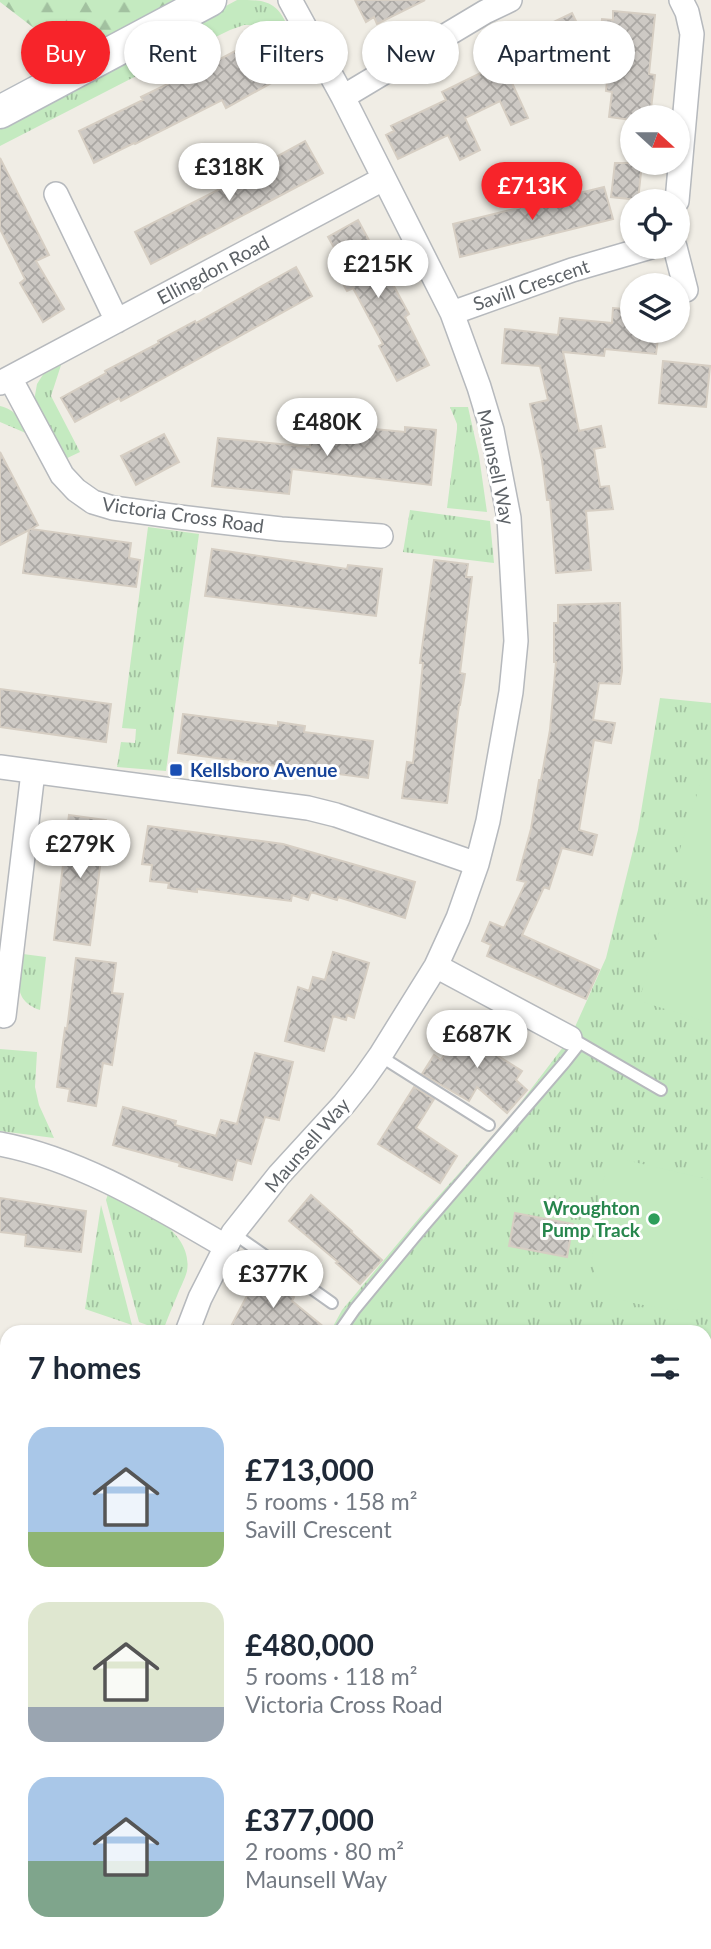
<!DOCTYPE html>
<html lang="en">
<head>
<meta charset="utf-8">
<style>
	:root { --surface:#fff; --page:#f6f6f7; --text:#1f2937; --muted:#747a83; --accent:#f7242a }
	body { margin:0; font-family:Lato,sans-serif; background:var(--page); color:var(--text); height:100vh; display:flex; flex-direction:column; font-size:26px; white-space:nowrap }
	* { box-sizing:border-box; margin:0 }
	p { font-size:23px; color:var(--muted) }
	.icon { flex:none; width:38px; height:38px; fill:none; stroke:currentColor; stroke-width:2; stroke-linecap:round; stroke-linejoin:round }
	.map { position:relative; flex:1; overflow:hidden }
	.side { position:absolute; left:0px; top:1325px; width:712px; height:625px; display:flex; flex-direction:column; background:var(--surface); border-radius:21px 21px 0 0; box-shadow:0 2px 5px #0004 }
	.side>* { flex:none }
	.guide { position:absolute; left:21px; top:21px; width:670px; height:63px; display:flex; gap:14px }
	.needle { width:46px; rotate:111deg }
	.buttons { position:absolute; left:620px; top:105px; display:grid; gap:14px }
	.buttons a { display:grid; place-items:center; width:70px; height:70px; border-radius:50%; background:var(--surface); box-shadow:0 2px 5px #0004; font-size:35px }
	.price { position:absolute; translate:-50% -60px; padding:0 16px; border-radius:24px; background:#fff; color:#222; font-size:23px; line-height:46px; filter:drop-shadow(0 2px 4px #0008) }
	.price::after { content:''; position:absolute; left:50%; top:42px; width:21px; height:16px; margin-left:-10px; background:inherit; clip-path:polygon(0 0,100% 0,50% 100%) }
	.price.current { background:var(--accent); color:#fff }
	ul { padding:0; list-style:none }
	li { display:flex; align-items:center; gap:21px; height:175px; padding:0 28px }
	li span { display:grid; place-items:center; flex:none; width:196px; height:140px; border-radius:21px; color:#555 }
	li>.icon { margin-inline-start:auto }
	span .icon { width:84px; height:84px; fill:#fffc; stroke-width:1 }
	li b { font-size:30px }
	h2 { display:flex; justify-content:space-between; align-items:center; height:84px; padding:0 28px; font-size:30px }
	.tag { padding:0 24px; border-radius:32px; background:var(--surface); box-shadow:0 2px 5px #0004; font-size:24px; line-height:63px }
	.tag.current { background:var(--accent); color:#fff }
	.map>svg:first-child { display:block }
	.grass { fill:url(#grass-tufts) }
	.forest { fill:url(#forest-firs) }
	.pitch { fill:#c4eac0 }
	.building { fill:url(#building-cross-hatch); stroke:#d6cec3; stroke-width:2 }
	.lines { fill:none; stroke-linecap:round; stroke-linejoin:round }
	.lane-casing { stroke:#b6b9bd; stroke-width:14 }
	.street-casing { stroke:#b6b9bd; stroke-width:26 }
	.secondary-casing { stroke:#b6bbc0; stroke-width:35 }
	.lane { stroke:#fff; stroke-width:10 }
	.street { stroke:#fff; stroke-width:23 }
	.secondary { stroke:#fff; stroke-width:32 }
	.transit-dot { fill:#1a4fb4; stroke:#fff; stroke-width:2.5 }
	.leisure-dot { fill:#2e9e5b; stroke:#fff; stroke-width:2.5 }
	.labels { text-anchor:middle; stroke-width:6; stroke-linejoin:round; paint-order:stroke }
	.street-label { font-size:19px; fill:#5d6267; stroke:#fff }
	.transit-label { font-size:19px; font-weight:bold; fill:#164399; stroke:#fff; text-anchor:start }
	.leisure-label { font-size:19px; font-weight:bold; fill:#27864d; stroke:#fff; text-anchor:end }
</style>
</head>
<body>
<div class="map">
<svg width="711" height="1949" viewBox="0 0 711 1949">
	<defs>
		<pattern id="grass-tufts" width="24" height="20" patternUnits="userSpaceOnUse" patternTransform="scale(1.75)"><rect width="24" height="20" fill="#c4eac0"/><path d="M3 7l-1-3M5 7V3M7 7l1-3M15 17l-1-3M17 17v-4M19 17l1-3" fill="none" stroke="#a2c1a0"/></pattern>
		<pattern id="forest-firs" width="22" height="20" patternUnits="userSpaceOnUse" patternTransform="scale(1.75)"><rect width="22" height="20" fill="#c4eac0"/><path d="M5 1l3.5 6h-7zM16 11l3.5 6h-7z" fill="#a2c1a0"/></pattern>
		<pattern id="building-cross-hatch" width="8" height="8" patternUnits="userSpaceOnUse" patternTransform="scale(1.75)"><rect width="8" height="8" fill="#cdc9c4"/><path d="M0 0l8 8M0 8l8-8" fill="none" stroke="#aaa7a3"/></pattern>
	</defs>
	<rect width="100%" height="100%" fill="#f0ede5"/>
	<!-- grass -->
	<path class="grass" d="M 237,0 C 263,0 276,0 287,25 L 244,25 L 230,30 L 144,72 L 0,146 L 0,128 Z
		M 62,362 L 51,396 L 80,452 L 61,461 L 34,401 L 37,384 L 44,373 Z
		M 0,406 C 16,410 21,419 28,434 L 0,422 Z
		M 450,407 L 468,407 L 479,456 L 487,512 L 447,508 L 457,429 L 457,424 Z
		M 410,510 L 490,521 L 494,563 L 403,552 Z
		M 148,527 L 199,534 L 166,771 L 117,767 L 121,742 L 135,743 L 136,729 L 122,728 Z
		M 660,698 L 711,703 L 711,1949 L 620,1949 L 622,1943 L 705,1942 L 705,1332 L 330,1332 L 342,1310 L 420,1217 L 515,1110 L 570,1038 L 606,958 L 638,830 Z
		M 23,954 L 46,957 L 40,1010 C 11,1000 19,978 23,954 Z
		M 0,1049 L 37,1052 L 35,1087 L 39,1105 L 54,1138 L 0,1131 Z
		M 109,1191 C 138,1207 194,1230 187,1271 C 185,1279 180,1288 177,1296 C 172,1308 167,1319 163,1331 L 139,1322 L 106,1200 Z
		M 101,1205 L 105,1220 L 132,1325 L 85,1309 Z
		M 275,1942 L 579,1943 L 578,1949 L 275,1949 Z"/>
	<!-- forest -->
	<path class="forest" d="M 0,0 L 173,0 L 90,50 L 52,42 L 0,2 Z"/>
	<!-- pitch -->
	<path class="pitch" d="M 702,778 L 711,780 L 711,887 L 672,875 Z
		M 667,906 L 711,919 L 711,1023 L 639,1001 Z
		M 621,1159 L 711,1180 L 711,1314 C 686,1310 633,1307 613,1296 C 599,1288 594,1273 592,1258 L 605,1172 C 608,1163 612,1161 621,1159 Z"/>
	<!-- building -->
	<path class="building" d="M 355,0 L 425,0 L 377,24 L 374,17 L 366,22 Z
		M 613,11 L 655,15 L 649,74 L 655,75 L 650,117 L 632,117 L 632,120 L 609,117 L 612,92 L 606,91 L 608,71 L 597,70 L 602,19 L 613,20 Z
		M 572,13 L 596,62 L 563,58 L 512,83 L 528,118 L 511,125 L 500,101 L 465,118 L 480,150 L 460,160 L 448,135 L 398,159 L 386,135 L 394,131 L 391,126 L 446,100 L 442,92 L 497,65 L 492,55 L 542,31 L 541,28 Z
		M 252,42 L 273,82 L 226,108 L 222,100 L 135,144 L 134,143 L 94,163 L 79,131 L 143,100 L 141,97 L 190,73 L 190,75 Z
		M 305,141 L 323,173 L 151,264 L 135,232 L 257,170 L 256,168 Z
		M 0,158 L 49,255 L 36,261 L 64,309 L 43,322 L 20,283 L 25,279 L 0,229 Z
		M 615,163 L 642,163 L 638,200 L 611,197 Z
		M 604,187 L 613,219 L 460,257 L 453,224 Z
		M 358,220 L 409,314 L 405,317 L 429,365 L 397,381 L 379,346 L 383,344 L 353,288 L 347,291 L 336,272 L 345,267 L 328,237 Z
		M 296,267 L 312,296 L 162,379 L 121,401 L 119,398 L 75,422 L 61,398 L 106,373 L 105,371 L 159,343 L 158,341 L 195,321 L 196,323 Z
		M 613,308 L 632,310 L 632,331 L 659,331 L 656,354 L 605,349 L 604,356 L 563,352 L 579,431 L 601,426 L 605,447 L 594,449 L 600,487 L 609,486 L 613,509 L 586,511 L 591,570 L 556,573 L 550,500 L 547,500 L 542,460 L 530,404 L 548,400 L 540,366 L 502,363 L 505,329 L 558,335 L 560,318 L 612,323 Z
		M 663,361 L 710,366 L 706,407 L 659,403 Z
		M 312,423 L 405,432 L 405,427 L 436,430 L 431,485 L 292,469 L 289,494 L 212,486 L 218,438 L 310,447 Z
		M 164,434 L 179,462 L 136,485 L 121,456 Z
		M 0,452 L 38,525 L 31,529 L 131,543 L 129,558 L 140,560 L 136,587 L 23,573 L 29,530 L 0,545 Z
		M 212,549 L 347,569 L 348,565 L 382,569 L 376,616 L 205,596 Z
		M 434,560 L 468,564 L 466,577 L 472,577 L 460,673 L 465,674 L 460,705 L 459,705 L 447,803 L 402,798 L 407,762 L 413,763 L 423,663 L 420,663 Z
		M 620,603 L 622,671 L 620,684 L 599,683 L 593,720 L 615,723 L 611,743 L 594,740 L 579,830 L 597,835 L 592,855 L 562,848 L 549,889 L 544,887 L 522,935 L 599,970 L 586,999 L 487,956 L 491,945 L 482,941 L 490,922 L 504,928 L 526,882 L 517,880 L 531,829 L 539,780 L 541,780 L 550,730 L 556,662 L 554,662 L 554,623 L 558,623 L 558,605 Z
		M 0,689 L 111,704 L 106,742 L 0,727 Z
		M 183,714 L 278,726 L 278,722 L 305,726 L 304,732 L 373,741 L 368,778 L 178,753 Z
		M 69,815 L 106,820 L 90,945 L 54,940 Z
		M 148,826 L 283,844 L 415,882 L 405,918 L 338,897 L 337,900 L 311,892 L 308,900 L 292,895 L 291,901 L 197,889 L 197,892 L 168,888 L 169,883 L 150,881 L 152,865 L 142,864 Z
		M 333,952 L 369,963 L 354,1018 L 347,1015 L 346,1020 L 333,1016 L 324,1051 L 285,1041 L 298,987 L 309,991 L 313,977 L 325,980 Z
		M 76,958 L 116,963 L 112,993 L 123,994 L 112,1065 L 103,1063 L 96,1106 L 68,1101 L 70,1089 L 57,1087 L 65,1028 L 67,1029 Z
		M 464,1024 L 499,1047 L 495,1054 L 522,1071 L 516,1080 L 527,1090 L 507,1113 L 477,1087 L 469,1101 L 422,1074 L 434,1055 L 441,1060 Z
		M 255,1053 L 293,1062 L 279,1120 L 265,1117 L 251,1164 L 237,1160 L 232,1180 L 179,1166 L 180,1163 L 113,1145 L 123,1107 L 176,1121 L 175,1125 L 216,1136 L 221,1120 L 237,1124 Z
		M 414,1087 L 434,1099 L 416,1128 L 457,1156 L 440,1183 L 378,1144 Z
		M 311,1195 L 352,1231 L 351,1232 L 382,1260 L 360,1284 L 336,1263 L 338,1262 L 289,1221 Z
		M 0,1198 L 86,1211 L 81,1252 L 25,1246 L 26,1235 L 0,1232 Z
		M 515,1213 L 573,1224 L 567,1257 L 509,1246 Z
		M 261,1269 L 292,1286 L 288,1293 L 294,1297 L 292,1301 L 330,1332 L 228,1332 Z"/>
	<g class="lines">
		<defs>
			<path id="lane" d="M 580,1043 L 661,1090
				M 380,1056 L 489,1125
				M 233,1233 L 332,1303
				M 339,1332 L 355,1309 L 422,1228 L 565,1062 L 580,1043 L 571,1039"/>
			<path id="street" d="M 343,97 L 485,12 L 510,0
				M 56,194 L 117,321
				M 677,201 L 692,34 L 687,12 L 681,0
				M 675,247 L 686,290
				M 452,313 L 572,270 L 651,247
				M 10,378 L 62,475 L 76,490 L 93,502 L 113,508 L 179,517 L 281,529 L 381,536
				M 0,383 L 383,179
				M 0,767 L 308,808 L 336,815 L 477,864
				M 436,966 L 570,1038
				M 4,1016 L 33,772
				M 0,1144 C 80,1159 156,1206 225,1246
				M 187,1332 L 200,1298 L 233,1233 L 279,1175 L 344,1104 L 363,1080 L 380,1056 L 436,966 L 458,918 L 477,864 L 488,821 L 511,692 L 516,641 L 509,518 L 492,430 L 479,387 L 452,313 L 343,97 L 290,0"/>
			<path id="secondary" d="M 0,112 L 210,0"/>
		</defs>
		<!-- lane casing -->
		<use href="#lane" class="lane-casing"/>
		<!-- street casing -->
		<use href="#street" class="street-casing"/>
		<!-- secondary casing -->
		<use href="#secondary" class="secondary-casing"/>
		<!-- lane -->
		<use href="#lane" class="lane"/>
		<!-- street -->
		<use href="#street" class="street"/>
		<!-- secondary -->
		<use href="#secondary" class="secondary"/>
	</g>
	<!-- markers -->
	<rect class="transit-dot" x="169" y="763" width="14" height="14" rx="3.5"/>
	<circle class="leisure-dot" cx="654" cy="1219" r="7"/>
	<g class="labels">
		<!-- street labels -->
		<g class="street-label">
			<text transform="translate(213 270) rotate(-28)" y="7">Ellingdon Road</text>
			<text transform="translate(531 285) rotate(-19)" y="7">Savill Crescent</text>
			<text transform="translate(496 467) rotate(78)" y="7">Maunsell Way</text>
			<text transform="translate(183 515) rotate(8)" y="7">Victoria Cross Road</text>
			<text transform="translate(307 1145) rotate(-49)" y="7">Maunsell Way</text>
		</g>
		<!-- transit labels -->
		<g class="transit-label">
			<text x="190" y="777">Kellsboro Avenue</text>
		</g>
		<!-- leisure labels -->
		<g class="leisure-label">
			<text x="640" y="1215">Wroughton<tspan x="640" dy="22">Pump Track</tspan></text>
		</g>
	</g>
</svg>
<div class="buttons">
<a><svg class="needle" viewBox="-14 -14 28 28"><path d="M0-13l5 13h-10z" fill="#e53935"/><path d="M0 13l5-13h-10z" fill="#747a83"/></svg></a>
<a><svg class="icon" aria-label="locate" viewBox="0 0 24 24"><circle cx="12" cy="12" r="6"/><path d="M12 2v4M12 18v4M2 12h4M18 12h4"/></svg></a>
<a><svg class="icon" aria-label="layers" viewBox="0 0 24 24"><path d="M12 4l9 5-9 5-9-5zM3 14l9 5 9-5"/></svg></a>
</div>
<b class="price" style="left:229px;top:203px">£318K</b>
<b class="price current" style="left:532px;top:222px">£713K</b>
<b class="price" style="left:378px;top:300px">£215K</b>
<b class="price" style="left:327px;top:458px">£480K</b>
<b class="price" style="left:80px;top:880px">£279K</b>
<b class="price" style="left:477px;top:1070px">£687K</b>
<b class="price" style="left:273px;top:1310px">£377K</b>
<div class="guide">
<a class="tag current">Buy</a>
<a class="tag">Rent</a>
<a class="tag">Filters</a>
<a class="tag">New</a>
<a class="tag">Apartment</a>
</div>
<section class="side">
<h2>7 homes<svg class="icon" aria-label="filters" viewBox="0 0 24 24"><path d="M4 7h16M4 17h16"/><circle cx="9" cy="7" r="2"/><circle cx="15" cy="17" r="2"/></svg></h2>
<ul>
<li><span style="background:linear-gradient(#a9c7e8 75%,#8fb573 0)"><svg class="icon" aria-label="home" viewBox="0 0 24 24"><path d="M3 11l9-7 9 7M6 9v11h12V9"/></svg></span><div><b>£713,000</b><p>5 rooms · 158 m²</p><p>Savill Crescent</p></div></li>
<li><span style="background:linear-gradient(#dfe7d0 75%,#9aa5b1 0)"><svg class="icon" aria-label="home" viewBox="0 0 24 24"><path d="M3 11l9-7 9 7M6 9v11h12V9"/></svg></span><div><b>£480,000</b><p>5 rooms · 118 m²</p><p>Victoria Cross Road</p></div></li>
<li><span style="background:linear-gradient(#a9c7e8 60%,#7fa58c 0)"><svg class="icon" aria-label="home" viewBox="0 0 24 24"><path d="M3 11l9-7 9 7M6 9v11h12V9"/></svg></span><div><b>£377,000</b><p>2 rooms · 80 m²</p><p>Maunsell Way</p></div></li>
</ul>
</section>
</div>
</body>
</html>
